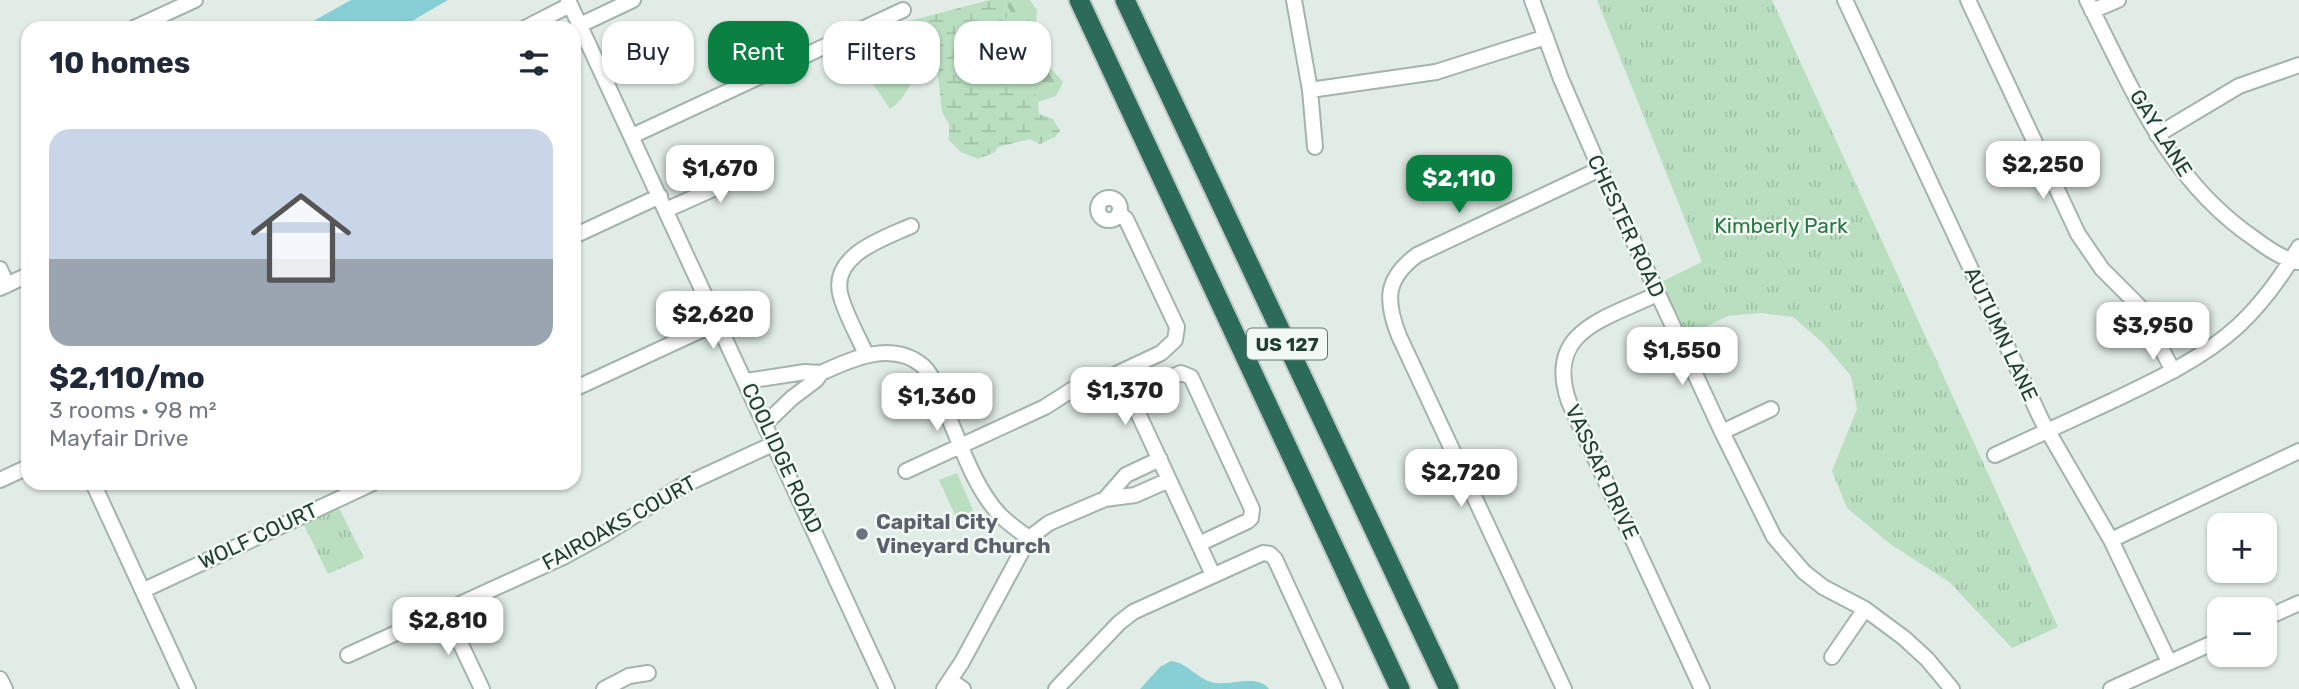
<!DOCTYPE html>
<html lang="en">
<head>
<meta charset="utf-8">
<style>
	:root { --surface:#fff; --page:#f2f2f3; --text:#1f2937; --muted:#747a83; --line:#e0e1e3; --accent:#0b8043 }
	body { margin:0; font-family:Rubik,sans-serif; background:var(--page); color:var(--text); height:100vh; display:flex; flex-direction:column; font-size:26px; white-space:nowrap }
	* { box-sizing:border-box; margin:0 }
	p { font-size:23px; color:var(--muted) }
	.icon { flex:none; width:38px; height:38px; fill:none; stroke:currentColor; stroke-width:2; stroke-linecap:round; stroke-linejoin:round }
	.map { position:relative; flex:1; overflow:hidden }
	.sheet { position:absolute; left:21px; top:21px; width:560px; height:469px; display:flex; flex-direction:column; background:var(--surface); border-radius:21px; box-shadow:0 2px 5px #0004 }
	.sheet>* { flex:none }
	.hud { position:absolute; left:602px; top:21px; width:665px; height:63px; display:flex; gap:14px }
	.fabs { position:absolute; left:2207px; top:513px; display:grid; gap:14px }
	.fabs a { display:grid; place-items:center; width:70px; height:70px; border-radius:14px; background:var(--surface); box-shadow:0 2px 5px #0004; font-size:35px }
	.price { position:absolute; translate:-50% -60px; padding:0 16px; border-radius:14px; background:#fff; color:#222; font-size:23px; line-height:46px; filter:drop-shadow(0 2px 4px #0008) }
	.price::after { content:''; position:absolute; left:50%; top:42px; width:21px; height:16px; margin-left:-10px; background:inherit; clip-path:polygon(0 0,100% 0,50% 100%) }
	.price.current { background:var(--accent); color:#fff }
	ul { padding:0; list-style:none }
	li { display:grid; align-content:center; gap:14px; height:371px; padding:0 28px }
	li+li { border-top:2px solid var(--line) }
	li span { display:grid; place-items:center; height:217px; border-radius:21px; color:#555 }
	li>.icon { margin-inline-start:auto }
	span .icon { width:126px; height:126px; fill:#fffc; stroke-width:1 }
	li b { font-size:30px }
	h2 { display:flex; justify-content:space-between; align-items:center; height:84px; padding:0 28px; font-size:30px }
	.tag { padding:0 24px; border-radius:21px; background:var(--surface); box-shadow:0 2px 5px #0004; font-size:24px; line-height:63px }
	.tag.current { background:var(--accent); color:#fff }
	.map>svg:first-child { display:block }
	.green { fill:#b9dfc0 }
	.forest { fill:url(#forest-firs) }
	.wetland { fill:url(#wetland-marsh) }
	.park { fill:url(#park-tufts) }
	.water { fill:#87cfd4 }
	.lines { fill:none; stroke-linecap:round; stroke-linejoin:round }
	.minor-casing { stroke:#a4b4ad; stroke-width:18 }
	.highway-casing { stroke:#c1c9c6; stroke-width:23 }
	.minor { stroke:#fff; stroke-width:14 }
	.highway { stroke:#2b6b58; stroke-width:19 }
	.worship-dot { fill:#6b7280; stroke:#f2f9f5; stroke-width:2.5 }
	.labels { text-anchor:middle; stroke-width:5; stroke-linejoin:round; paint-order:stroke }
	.shield { fill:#f2f9f5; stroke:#60766d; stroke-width:2 }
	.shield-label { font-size:19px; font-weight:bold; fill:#213e33 }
	.street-label { font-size:21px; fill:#213e33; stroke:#f2f9f5 }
	.park-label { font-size:21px; fill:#297740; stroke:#f2f9f5 }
	.worship-label { font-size:21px; font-weight:bold; fill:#5b616d; stroke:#f2f9f5; text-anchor:start }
</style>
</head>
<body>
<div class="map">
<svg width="2299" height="689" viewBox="0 0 2299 689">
	<defs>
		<pattern id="forest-firs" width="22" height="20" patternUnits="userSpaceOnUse" patternTransform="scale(1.75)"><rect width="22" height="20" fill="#b9dfc0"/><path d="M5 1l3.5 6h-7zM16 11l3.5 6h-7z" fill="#9fc0a5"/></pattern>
		<pattern id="wetland-marsh" width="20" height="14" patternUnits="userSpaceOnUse" patternTransform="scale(1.75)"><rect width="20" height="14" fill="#b9dfc0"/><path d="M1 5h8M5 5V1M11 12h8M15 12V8" fill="none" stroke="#9fc0a5"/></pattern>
		<pattern id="park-tufts" width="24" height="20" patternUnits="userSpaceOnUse" patternTransform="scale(1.75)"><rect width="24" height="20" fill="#b9dfc0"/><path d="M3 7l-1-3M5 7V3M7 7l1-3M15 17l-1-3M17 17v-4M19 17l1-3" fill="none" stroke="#9fc0a5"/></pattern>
	</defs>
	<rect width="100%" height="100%" fill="#e1ece6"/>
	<!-- green -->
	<path class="green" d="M 903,41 C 922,63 913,93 890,109 L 866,73 L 867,66 Z
		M 957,473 L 976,517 L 959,524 L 939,480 Z"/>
	<!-- forest -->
	<path class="forest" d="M 1004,0 L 1030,0 L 1037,10 L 1036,25 L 1047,45 L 1047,64 L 1063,82 L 1056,96 L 1038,102 L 1033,87 L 1014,86 L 984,74 L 978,60 L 965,53 L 966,41 L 991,32 L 1011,13 Z"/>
	<!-- wetland -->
	<path class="wetland" d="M 990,0 L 1004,0 L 1011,13 L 991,32 L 966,41 L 965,53 L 978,60 L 984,74 L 1014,86 L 1033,86 L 1038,102 L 1039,114 L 1053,119 L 1060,131 L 1055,137 L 1040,144 L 1030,139 L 998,147 L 995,152 L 978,159 L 961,152 L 949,140 L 949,124 L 942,112 L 938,76 L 934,69 L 916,53 L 909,42 L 909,21 Z"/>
	<!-- park -->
	<path class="park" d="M 1597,0 L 1772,0 L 2058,627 L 2012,648 L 1949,582 L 1889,543 L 1847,508 L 1832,471 L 1857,409 L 1851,376 L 1823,343 L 1793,317 L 1761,313 L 1728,316 L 1687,336 L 1661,282 L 1702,262 Z
		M 338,506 L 364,558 L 328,574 L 303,523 Z"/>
	<!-- water -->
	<path class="water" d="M 351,0 L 448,0 L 400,28 L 297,28 L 310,23 Z
		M 1171,661 C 1189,663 1198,681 1216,683 C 1232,685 1258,674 1269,689 L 1140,689 L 1160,667 Z"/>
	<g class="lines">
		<defs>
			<path id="minor" d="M 568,0 L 887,689
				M 1294,0 L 1310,90 L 1315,147
				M 1532,0 L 1561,79 L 1600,169 L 1722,432 L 1774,537 L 1804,572 L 1823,587 L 1865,609 L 1904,638 L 1927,659 L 1952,689
				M 1845,0 L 2042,421 L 2111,540 L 2169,662
				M 1968,0 L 2078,234 L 2102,269 L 2140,307 L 2173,371
				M 2087,0 C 2133,90 2168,180 2255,239 C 2268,249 2281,258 2297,262
				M 2092,11 L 2118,0
				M 580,25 L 633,0
				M 134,28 L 195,0
				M 525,28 L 570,5
				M 1310,90 L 1436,72 L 1546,37
				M 2157,135 L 2239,86 L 2299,65
				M 632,136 L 903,10
				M1098 209a11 11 0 1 1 22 0a11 11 0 1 1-22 0Z
				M 666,210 L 760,168
				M 574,236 L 660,196
				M 0,269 L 7,285
				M 0,288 L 28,275
				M 1657,294 C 1606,319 1544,330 1569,402 L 1702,689
				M 866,354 C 858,336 844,312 840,293 C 832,254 885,238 911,226
				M 821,373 C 851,359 892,340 923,366 C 934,376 939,395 945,409 C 961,444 973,486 1000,515 C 1009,524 1019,531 1029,538
				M 746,381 L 805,372 L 821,373 L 816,380 L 792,398 L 766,423
				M 574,389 L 719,322
				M 1722,432 L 1771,409
				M 1995,455 C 2034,437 2073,419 2112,401 C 2156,380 2200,360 2237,327 C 2262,304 2282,276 2299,247
				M 906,471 L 1045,407 L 1073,389 L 1110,377 L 1161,353 L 1175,340 L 1177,327 L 1126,219 L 1119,213
				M 0,480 L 28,467
				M 93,483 L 188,689
				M 1105,499 L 1126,475 L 1160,459
				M 2111,540 L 2299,451
				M 1199,544 L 1248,521 L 1251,518 L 1252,509 L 1191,377 L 1181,373 L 1139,392 L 1134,402 L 1136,409 C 1162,464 1187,519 1213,575
				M 144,590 L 373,483
				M 445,611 L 482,689
				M 2264,619 L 2299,603
				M 348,655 L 563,557 L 605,534 L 680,487 L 775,443
				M 1832,657 L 1865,609
				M 0,679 L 5,689
				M 951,681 L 963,689
				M 604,689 L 629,676 L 648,673
				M 944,689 L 962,662 L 1029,538 L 1049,523 L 1105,499 L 1135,495 L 1169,480
				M 1056,689 L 1119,623 L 1133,612 L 1263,553 L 1270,554 L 1275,559 L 1335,689
				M 1564,689 L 1399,336 C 1385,300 1385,279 1417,255 L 1600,169
				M 2111,689 L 2219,640"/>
			<path id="highway" d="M 1079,0 L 1400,689
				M 1125,0 L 1449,689"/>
		</defs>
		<!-- minor casing -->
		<use href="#minor" class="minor-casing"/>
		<!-- highway casing -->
		<use href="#highway" class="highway-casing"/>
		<!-- minor -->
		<use href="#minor" class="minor"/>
		<!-- highway -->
		<use href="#highway" class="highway"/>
	</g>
	<!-- markers -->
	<circle class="worship-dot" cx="862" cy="534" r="7"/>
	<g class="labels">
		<!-- shield labels -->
		<rect class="shield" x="1247" y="328.5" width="80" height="31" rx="5"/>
		<g class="shield-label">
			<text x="1287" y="351">US 127</text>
		</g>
		<!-- street labels -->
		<g class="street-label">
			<text transform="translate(2161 133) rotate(58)" y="7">GAY LANE</text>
			<text transform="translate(1626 226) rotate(65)" y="7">CHESTER ROAD</text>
			<text transform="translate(2001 334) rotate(65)" y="7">AUTUMN LANE</text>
			<text transform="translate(782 458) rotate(65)" y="7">COOLIDGE ROAD</text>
			<text transform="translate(1602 472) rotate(65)" y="7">VASSAR DRIVE</text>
			<text transform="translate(619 523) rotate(-29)" y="7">FAIROAKS COURT</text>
			<text transform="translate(258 536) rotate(-25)" y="7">WOLF COURT</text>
		</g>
		<!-- park labels -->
		<g class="park-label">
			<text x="1781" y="233">Kimberly Park</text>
		</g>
		<!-- worship labels -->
		<g class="worship-label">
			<text x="876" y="529">Capital City<tspan x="876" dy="24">Vineyard Church</tspan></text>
		</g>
	</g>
</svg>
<div class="fabs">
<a>+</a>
<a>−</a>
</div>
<b class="price" style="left:2043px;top:201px">$2,250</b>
<b class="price" style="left:720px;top:205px">$1,670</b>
<b class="price current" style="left:1459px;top:215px">$2,110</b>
<b class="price" style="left:713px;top:351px">$2,620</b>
<b class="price" style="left:2153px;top:362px">$3,950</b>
<b class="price" style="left:1682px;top:387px">$1,550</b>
<b class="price" style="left:1125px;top:427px">$1,370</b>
<b class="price" style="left:937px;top:433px">$1,360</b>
<b class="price" style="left:1461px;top:509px">$2,720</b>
<b class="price" style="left:448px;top:657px">$2,810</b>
<div class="hud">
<a class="tag">Buy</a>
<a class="tag current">Rent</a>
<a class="tag">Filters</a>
<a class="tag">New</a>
</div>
<section class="sheet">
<h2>10 homes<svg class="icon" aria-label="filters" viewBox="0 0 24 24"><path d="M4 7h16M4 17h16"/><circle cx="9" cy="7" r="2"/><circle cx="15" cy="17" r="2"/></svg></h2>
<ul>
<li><span style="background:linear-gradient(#c9d6e8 60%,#9aa5b1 0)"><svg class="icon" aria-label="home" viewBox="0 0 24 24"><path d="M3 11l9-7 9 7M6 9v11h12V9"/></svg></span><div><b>$2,110/mo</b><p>3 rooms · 98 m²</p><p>Mayfair Drive</p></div></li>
</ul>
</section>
</div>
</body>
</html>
